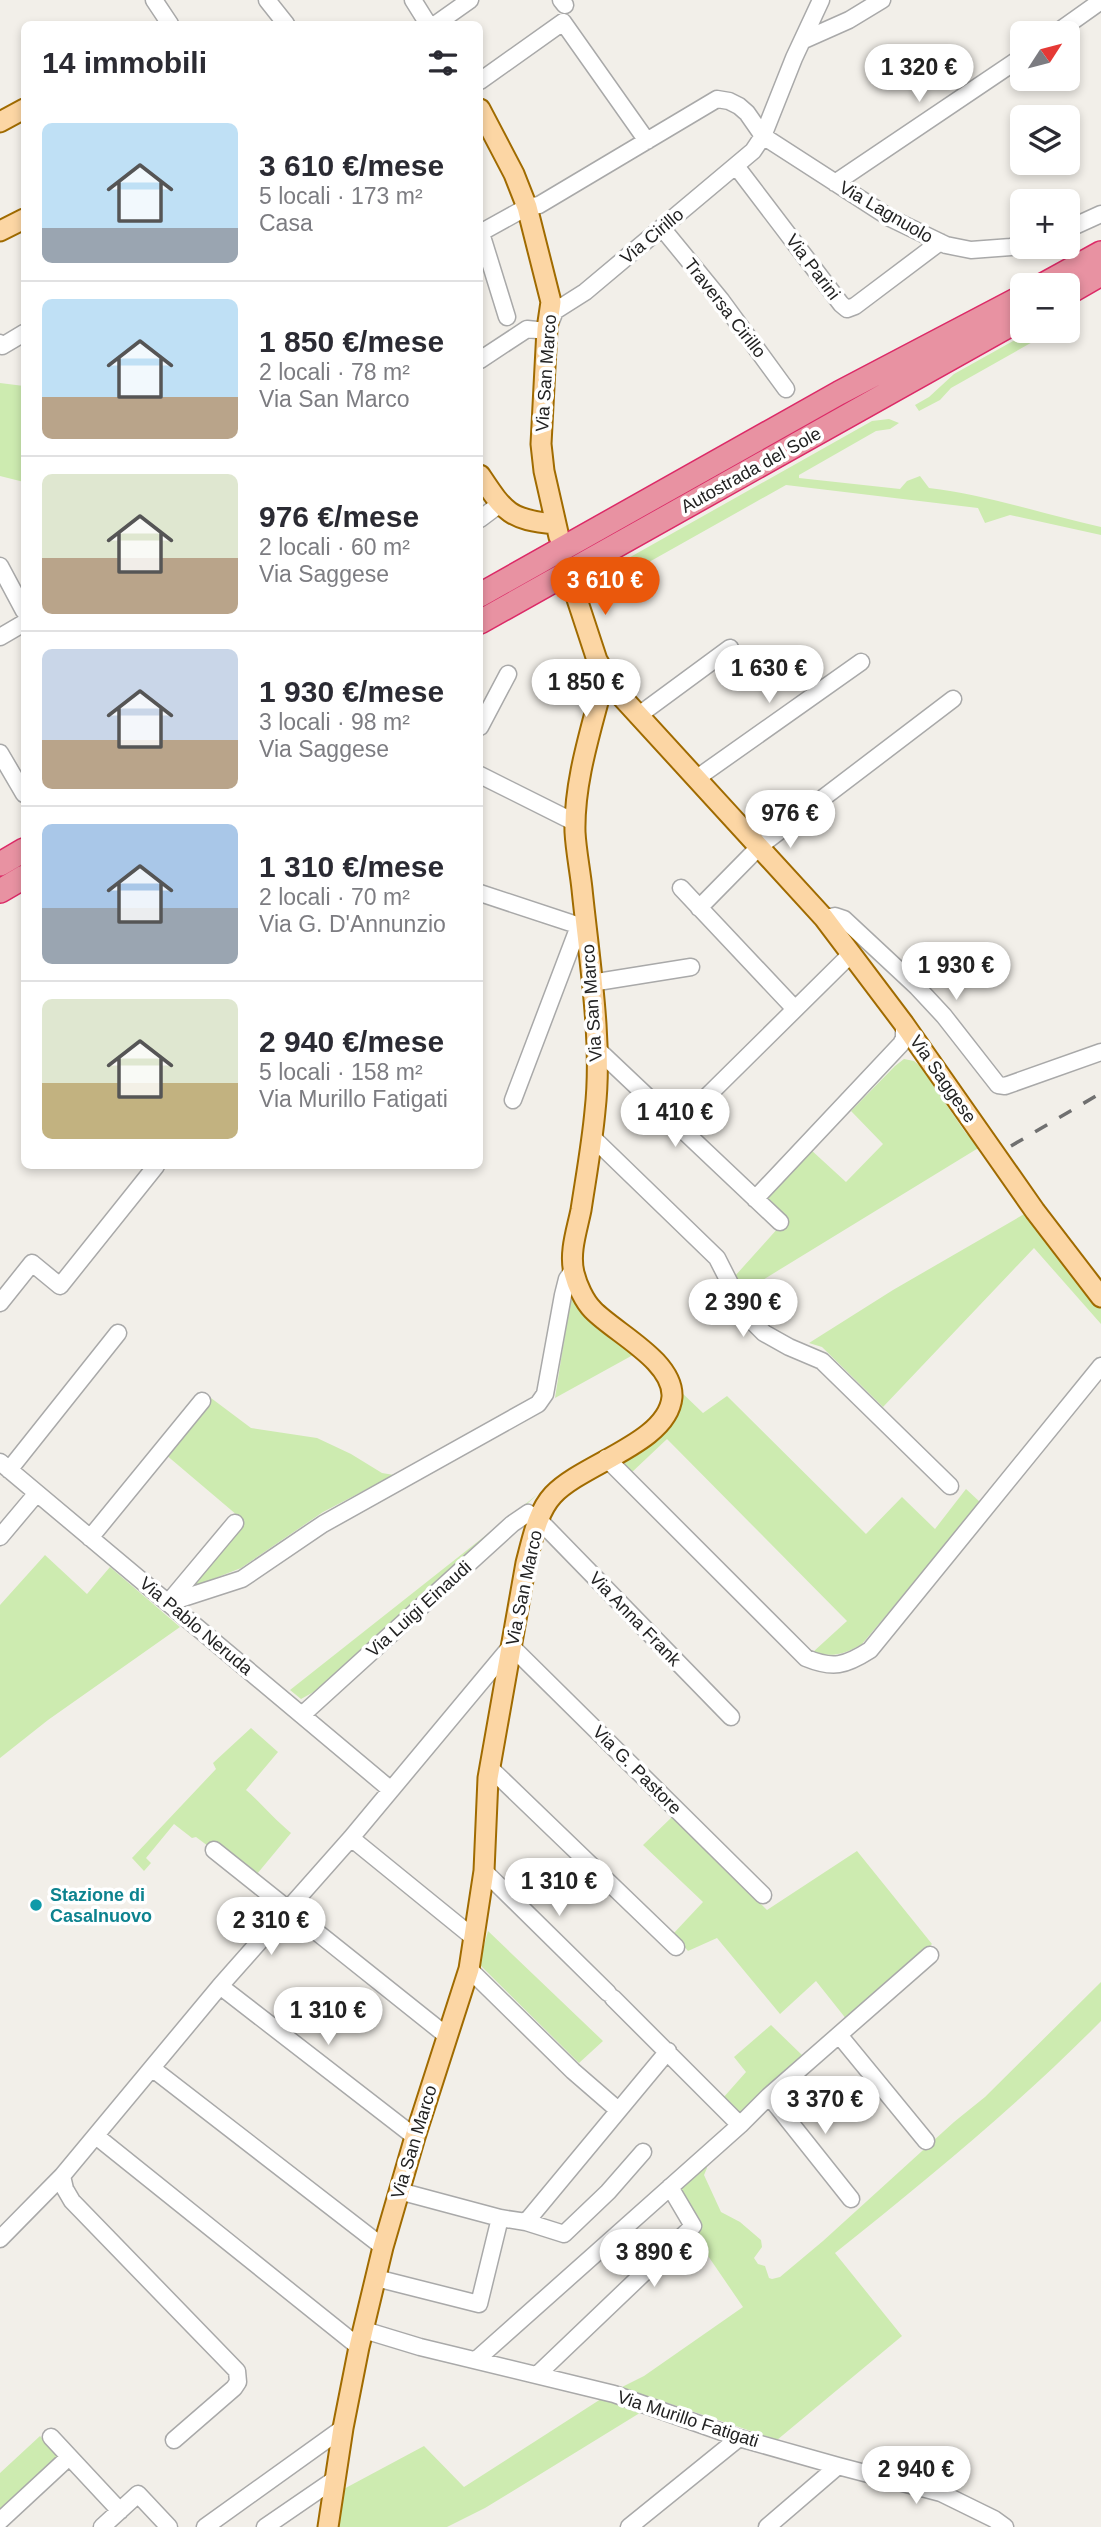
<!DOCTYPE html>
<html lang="it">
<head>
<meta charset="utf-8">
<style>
	:root { --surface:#fff; --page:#f7f7f7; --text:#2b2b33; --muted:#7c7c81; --line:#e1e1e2; --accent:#ea580c }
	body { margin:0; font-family:Arial,sans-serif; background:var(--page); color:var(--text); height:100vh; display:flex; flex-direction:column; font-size:26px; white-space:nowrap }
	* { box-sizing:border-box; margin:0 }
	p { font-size:23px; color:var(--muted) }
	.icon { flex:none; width:38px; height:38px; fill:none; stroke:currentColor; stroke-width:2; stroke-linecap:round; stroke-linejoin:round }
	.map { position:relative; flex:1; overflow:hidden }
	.side { position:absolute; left:21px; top:21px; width:462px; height:1148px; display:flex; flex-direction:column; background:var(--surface); border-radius:10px; box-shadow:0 4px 10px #0003 }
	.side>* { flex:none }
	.needle { width:46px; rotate:54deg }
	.buttons { position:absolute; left:1010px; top:21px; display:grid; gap:14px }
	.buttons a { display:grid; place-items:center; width:70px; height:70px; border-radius:10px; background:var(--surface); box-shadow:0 4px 10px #0003; font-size:35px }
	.price { position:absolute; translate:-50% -60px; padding:0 16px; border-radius:24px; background:#fff; color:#222; font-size:23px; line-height:46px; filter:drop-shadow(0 2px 4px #0008) }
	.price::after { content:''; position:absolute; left:50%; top:42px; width:21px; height:16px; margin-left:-10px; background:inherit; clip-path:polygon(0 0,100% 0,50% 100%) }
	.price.on { background:var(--accent); color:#fff }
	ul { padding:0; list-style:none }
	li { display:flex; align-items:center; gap:21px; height:175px; padding:0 21px }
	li+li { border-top:2px solid var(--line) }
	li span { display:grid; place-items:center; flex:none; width:196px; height:140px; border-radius:10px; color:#555 }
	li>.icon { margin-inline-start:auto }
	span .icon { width:84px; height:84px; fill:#fffc; stroke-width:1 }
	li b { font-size:30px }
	h2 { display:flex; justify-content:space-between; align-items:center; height:84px; padding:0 21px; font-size:30px }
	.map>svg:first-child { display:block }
	.grass { fill:#cdebb0 }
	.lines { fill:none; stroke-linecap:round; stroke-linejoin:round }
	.minor-casing { stroke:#a9a9a9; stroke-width:19 }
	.major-casing { stroke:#a06b00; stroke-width:23 }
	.highway-casing { stroke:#dc2a67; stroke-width:26 }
	.minor { stroke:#fff; stroke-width:16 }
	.major { stroke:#fcd6a4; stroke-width:19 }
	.highway { stroke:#e892a2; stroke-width:23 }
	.rail { stroke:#707070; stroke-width:3.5; stroke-dasharray:14 14; stroke-linecap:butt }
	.culture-dot { fill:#0f9aa8; stroke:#fff; stroke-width:2.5 }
	.labels { text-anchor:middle; stroke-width:7; stroke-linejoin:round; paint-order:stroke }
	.street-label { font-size:18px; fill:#222; stroke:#fff }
	.culture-label { font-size:18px; font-weight:bold; fill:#0d838f; stroke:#fff; text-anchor:start }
</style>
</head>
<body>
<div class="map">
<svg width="1101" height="2527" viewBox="0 0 1101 2527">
	<rect width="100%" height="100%" fill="#f2efe9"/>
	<!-- grass -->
	<path class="grass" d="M 1031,331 L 1052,331 L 951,388 L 940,400 L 919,411 L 915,405 L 929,397 L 954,374 Z
		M 0,383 L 24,386 L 24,482 L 0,476 Z
		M 889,419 L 899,423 L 890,429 L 876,431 L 799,475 L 799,478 L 900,489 L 907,481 L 920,476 L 929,488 C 988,495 1043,514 1101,527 L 1101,535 L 1010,515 L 985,523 L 978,508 L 786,485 L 633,571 L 599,586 L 593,578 L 872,421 Z
		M 904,1059 L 914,1061 L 920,1066 L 965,1132 L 980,1147 L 743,1292 L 735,1276 L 787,1218 L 765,1197 L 810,1149 L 846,1182 L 883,1144 L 851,1111 L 895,1066 Z
		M 1026,1213 L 1101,1309 L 1101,1324 L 1034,1248 L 883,1407 L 822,1347 L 809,1343 L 893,1290 Z
		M 571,1296 L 633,1355 L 555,1398 Z
		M 679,1390 L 703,1413 L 727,1396 L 866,1534 L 902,1497 L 935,1529 L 966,1489 L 981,1503 L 862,1644 C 845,1654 832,1658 813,1652 L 847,1621 L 667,1439 L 630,1474 L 625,1466 L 624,1459 Z
		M 211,1398 L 251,1428 L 317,1438 L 351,1454 L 382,1473 L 394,1475 L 323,1512 L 241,1568 L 190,1588 L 244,1521 L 165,1454 Z
		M 538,1494 L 328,1684 L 301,1699 L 290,1690 Z
		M 45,1555 L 87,1594 L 110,1567 L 180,1627 L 48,1720 L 0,1758 L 0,1605 Z
		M 251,1728 L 278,1752 L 246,1790 C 262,1804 274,1819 291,1833 L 257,1874 L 217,1844 L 212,1849 L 196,1837 L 192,1838 L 174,1824 L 146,1858 L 151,1863 L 144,1871 L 132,1858 L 216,1769 L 213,1763 Z
		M 672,1817 L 767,1910 L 857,1851 L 932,1944 L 847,2020 L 816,1981 L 780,2014 L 717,1938 L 688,1951 L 673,1934 L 703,1902 L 643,1845 Z
		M 488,1931 L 603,2041 L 579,2063 L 479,1964 Z
		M 1101,1982 L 1101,2021 C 1018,2105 928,2179 835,2253 L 902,2336 L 777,2440 L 647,2396 L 614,2391 L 644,2376 L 743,2307 L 693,2234 L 701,2225 L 677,2188 L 705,2163 L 707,2168 L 704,2175 L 721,2212 L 740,2222 L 761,2240 L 762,2247 L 754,2258 L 758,2264 L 765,2266 L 769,2278 L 772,2279 L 780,2277 L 823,2241 L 954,2122 L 985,2097 Z
		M 771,2025 L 804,2057 L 739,2116 L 723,2098 L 746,2072 L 734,2057 Z
		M 604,2397 L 643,2411 L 485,2508 L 447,2527 L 334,2527 L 340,2491 L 424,2446 L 464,2487 Z
		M 40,2436 L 60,2458 L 0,2513 L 0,2473 Z"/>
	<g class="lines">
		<defs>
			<path id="minor" d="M 154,0 L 170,24
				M 267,0 L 286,24
				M 413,0 L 428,24
				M 561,0 L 565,5
				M 436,24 L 470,0
				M 1056,33 L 1101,1
				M 804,40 L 849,20 L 882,0
				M 480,81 L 563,22 L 647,141
				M 736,166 L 841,304 L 847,309 L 855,306 L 940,242
				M 835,183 L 1022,57
				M 662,228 L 721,300 L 786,389
				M 1068,229 L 1101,214
				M 480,233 L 527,207 L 539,205 L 717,99 L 729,101 L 739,106 L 747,113 L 763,136 L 890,218 L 946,245 L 971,250 L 1011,247 L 1022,244
				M 481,233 L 507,317
				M 0,343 L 2,346 L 24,333
				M 480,360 L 527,329 L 547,331 L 555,311 L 585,292 L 753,151 L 763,136 L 794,58 L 821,0
				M 480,519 L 500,504
				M 0,566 L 24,611
				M 0,637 L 24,623
				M 639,715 L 730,648
				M 480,727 L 508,674
				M 0,753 L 24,794
				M 480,775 L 576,823
				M 697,778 L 861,662
				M 681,888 L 795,1009
				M 480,893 L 586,928
				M 699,908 L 760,846 L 953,699
				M 824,918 L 835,916 L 844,919 L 917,987 L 944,1016 L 998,1085 L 1005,1086 L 1101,1052
				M 591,983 L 691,967
				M 596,1048 L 780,1222
				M 513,1100 L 579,926
				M 677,1126 L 852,953
				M 591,1136 L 717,1258 L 746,1315 L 764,1333 L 789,1347 L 822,1361 L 950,1486
				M 755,1199 L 901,1044 L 904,1038 L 904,1024
				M 0,1303 L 32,1263 L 60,1286 L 156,1166
				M 606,1458 L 806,1658 C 833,1669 845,1666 870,1650 L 1101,1366
				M 0,1462 L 391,1790
				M 9,1470 L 118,1333
				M 0,1537 L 37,1493
				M 90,1538 L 202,1401
				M 168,1603 L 242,1579 L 323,1524 L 538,1404 L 545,1394 L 563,1295 L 567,1279 L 573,1270
				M 168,1603 L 235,1523
				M 302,1715 L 512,1524 L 528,1513 L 539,1520 L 731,1717
				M 489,1767 L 676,1947
				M 351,1838 L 474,1938
				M 214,1850 L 447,2036
				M 484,1871 L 608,1993
				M 469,1969 L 573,2071 L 618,2110
				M 220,1986 L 415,2137
				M 613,1998 L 740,2125 L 769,2096 L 930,1955
				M 839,2035 L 926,2141
				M 153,2069 L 383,2247
				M 769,2096 L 851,2199
				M 96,2136 L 359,2347
				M 62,2176 L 65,2189 L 72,2201 L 237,2371 L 238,2382 L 234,2388 L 174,2440
				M 399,2191 L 500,2218
				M 526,2222 L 564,2234 L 608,2192 L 643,2152
				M 0,2239 L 62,2176 L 220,1986 L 351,1838 L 511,1646 L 763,1895
				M 376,2278 L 479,2304 L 500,2218 L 526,2222 L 668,2051
				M 364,2330 L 420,2347 L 614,2394 L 739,2438 L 838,2466 L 941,2493 L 994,2519 L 1005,2527
				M 476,2360 L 740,2125
				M 538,2374 L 693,2226 L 670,2187
				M 51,2437 L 120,2511
				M 0,2521 L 69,2457
				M 102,2527 L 138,2494 L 169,2527
				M 205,2527 L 343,2428
				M 265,2527 L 335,2479
				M 629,2527 L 739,2438
				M 767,2527 L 838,2466"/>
			<path id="major" d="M 480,109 L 514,174 L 527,207 L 551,302 L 547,329 L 541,444 L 544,471 L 559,537
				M 0,122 L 24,109
				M 0,231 L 24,219
				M 480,475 C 504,511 509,520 555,524
				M 573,587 L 597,660 L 614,689
				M 619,694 L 824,918 L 904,1024 L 1035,1211 L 1101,1297
				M 328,2527 L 343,2428 L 359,2347 L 383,2247 L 415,2137 L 469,1969 L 484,1871 L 488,1778 L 526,1563 C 532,1541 537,1512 553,1495 C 583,1463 668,1443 672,1397 C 674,1361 615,1333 593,1310 C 584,1301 577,1285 574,1273 C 569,1252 577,1230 581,1210 C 586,1177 592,1144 595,1111 C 603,1041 589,959 582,889 C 580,870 576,851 575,832 C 574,788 587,743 598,702"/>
			<path id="highway" d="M 1043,285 L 1101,253
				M 1068,293 L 1101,274
				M 480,595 L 839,393 L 1022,297
				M 480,622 L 1022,318
				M 0,864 L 24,850
				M 0,891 L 24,877"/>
		</defs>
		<!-- minor casing -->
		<use href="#minor" class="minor-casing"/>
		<!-- major casing -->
		<use href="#major" class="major-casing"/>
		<!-- highway casing -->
		<use href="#highway" class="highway-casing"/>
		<!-- minor -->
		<use href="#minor" class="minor"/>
		<!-- major -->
		<use href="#major" class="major"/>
		<!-- highway -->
		<use href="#highway" class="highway"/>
		<!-- rail -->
		<path class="rail" d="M 1011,1146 L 1101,1093"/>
	</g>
	<!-- markers -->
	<circle class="culture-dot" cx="36" cy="1905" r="7"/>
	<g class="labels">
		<!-- street labels -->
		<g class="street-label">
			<text transform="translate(886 212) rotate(30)" y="6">Via Lagnuolo</text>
			<text transform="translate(652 236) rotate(-40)" y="6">Via Cirillo</text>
			<text transform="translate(813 267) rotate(53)" y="6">Via Parini</text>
			<text transform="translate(725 308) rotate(52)" y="6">Traversa Cirillo</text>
			<text transform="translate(546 373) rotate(-86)" y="6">Via San Marco</text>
			<text transform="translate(751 470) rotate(-29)" y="6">Autostrada del Sole</text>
			<text transform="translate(592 1003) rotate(-94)" y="6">Via San Marco</text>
			<text transform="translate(943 1079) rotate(55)" y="6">Via Saggese</text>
			<text transform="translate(524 1588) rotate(-78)" y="6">Via San Marco</text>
			<text transform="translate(419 1609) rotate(-42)" y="6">Via Luigi Einaudi</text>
			<text transform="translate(635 1619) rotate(46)" y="6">Via Anna Frank</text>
			<text transform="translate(196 1626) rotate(40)" y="6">Via Pablo Neruda</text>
			<text transform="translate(637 1770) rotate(45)" y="6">Via G. Pastore</text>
			<text transform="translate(414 2142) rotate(-73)" y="6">Via San Marco</text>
			<text transform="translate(688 2419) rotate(18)" y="6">Via Murillo Fatigati</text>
		</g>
		<!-- culture labels -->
		<g class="culture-label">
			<text x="50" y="1901">Stazione di<tspan x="50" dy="21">Casalnuovo</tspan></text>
		</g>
	</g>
</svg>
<div class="buttons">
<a><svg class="needle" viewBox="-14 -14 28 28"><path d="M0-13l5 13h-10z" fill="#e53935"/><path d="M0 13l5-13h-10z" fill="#7c7c81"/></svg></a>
<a><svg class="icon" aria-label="layers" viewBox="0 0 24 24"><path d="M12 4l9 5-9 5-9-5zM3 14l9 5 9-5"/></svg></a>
<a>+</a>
<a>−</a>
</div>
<b class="price" style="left:919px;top:104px">1 320 €</b>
<b class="price on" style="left:605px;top:617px">3 610 €</b>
<b class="price" style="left:769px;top:705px">1 630 €</b>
<b class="price" style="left:586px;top:719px">1 850 €</b>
<b class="price" style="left:790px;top:850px">976 €</b>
<b class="price" style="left:956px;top:1002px">1 930 €</b>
<b class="price" style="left:675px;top:1149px">1 410 €</b>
<b class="price" style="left:743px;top:1339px">2 390 €</b>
<b class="price" style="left:559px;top:1918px">1 310 €</b>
<b class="price" style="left:271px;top:1957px">2 310 €</b>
<b class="price" style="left:328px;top:2047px">1 310 €</b>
<b class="price" style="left:825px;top:2136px">3 370 €</b>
<b class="price" style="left:654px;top:2289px">3 890 €</b>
<b class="price" style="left:916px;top:2506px">2 940 €</b>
<section class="side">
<h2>14 immobili<svg class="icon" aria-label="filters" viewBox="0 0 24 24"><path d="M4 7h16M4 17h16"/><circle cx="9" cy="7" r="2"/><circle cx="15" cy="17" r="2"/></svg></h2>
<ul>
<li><span style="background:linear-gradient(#bfe0f5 75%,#9aa5b1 0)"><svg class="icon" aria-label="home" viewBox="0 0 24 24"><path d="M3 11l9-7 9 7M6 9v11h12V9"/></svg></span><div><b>3 610 €/mese</b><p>5 locali · 173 m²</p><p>Casa</p></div></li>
<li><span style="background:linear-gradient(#bfe0f5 70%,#b9a48a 0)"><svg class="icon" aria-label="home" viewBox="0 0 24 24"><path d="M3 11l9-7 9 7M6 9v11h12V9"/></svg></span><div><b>1 850 €/mese</b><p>2 locali · 78 m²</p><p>Via San Marco</p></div></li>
<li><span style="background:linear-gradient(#dfe7d0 60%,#b9a48a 0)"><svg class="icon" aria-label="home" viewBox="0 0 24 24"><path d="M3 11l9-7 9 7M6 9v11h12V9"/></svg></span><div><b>976 €/mese</b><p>2 locali · 60 m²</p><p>Via Saggese</p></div></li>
<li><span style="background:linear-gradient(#c9d6e8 65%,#b9a48a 0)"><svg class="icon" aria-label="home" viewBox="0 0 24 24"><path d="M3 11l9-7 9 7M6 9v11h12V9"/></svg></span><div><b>1 930 €/mese</b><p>3 locali · 98 m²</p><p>Via Saggese</p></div></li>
<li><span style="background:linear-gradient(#a9c7e8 60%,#9aa5b1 0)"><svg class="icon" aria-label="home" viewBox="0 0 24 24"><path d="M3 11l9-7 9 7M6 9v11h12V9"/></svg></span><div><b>1 310 €/mese</b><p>2 locali · 70 m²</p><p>Via G. D'Annunzio</p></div></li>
<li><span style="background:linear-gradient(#dfe7d0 60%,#c2b280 0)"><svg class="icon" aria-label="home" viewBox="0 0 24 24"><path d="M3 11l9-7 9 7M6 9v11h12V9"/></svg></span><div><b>2 940 €/mese</b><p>5 locali · 158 m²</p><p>Via Murillo Fatigati</p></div></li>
</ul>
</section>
</div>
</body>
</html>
